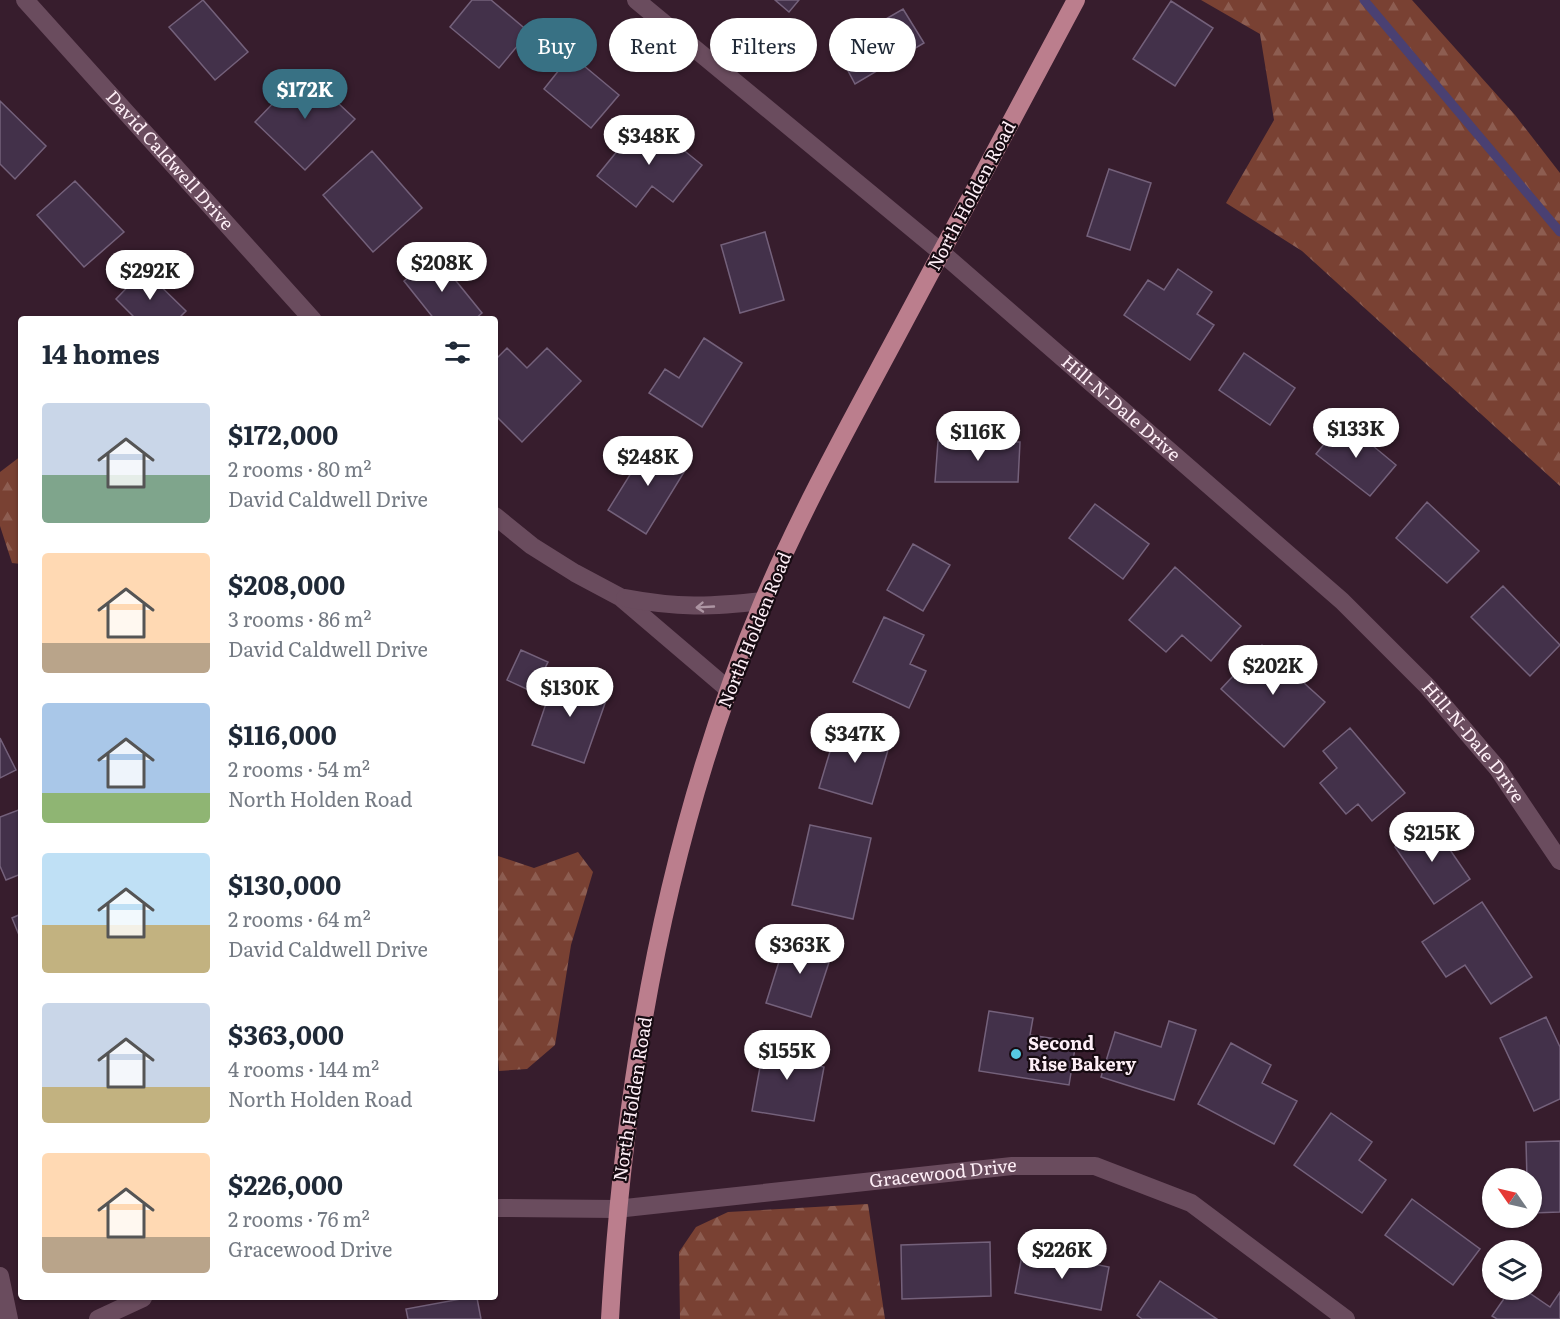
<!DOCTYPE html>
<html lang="en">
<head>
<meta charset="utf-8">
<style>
	:root { --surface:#fff; --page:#f6f6f7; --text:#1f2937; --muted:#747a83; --accent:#387184 }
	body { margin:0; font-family:Literata,serif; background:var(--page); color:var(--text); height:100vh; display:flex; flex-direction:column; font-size:22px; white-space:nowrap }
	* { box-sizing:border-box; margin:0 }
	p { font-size:20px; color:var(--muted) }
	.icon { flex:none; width:33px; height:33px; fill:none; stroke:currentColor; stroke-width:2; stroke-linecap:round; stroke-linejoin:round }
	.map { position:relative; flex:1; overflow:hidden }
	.drawer { position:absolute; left:18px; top:316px; width:480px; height:984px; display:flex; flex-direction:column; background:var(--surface); border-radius:6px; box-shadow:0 2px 4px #0004 }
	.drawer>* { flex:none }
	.top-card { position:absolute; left:516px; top:18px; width:570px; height:54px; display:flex; gap:12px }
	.needle { width:39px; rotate:304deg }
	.fabs { position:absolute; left:1482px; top:1168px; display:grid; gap:12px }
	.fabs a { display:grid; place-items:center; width:60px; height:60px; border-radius:50%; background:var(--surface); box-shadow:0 2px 4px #0004; font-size:30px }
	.price { position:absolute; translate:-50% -51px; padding:0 14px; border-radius:21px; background:#fff; color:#222; font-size:20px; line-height:39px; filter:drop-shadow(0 2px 3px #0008) }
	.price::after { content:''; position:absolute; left:50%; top:36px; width:18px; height:14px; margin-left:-9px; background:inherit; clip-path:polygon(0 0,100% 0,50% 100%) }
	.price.on { background:var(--accent); color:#fff }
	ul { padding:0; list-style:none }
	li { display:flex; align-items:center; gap:18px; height:150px; padding:0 24px }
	li span { display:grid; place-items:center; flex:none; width:168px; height:120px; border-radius:6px; color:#555 }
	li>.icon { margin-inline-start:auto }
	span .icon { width:72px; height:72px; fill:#fffc; stroke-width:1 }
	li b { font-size:26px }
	h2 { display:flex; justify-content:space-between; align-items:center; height:72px; padding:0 24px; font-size:26px }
	.chip { padding:0 21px; border-radius:27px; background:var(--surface); box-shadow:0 2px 4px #0004; font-size:21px; line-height:54px }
	.chip.on { background:var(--accent); color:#fff }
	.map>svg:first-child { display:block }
	.forest { fill:url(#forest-firs) }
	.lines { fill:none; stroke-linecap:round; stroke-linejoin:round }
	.stream { stroke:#4a4072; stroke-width:9 }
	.building { fill:#43314a; stroke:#74617b; stroke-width:1.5 }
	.minor { stroke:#6a4c5e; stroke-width:18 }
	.major { stroke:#bb7e8d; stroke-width:18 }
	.oneway { stroke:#ad95a3 }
	.poi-dot { fill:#56c9e1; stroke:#170b12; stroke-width:2 }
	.labels { text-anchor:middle; stroke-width:4.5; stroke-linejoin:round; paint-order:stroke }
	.street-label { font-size:18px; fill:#feeff7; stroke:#170b12 }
	.poi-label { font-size:18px; font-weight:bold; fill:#feeff7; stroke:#170b12; text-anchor:start }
</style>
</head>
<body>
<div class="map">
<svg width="1560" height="1319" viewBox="0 0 1560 1319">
	<defs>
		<pattern id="forest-firs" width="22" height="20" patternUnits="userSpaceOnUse" patternTransform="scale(1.5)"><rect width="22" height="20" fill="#794133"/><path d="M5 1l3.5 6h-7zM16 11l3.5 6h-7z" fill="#8d5d51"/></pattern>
	</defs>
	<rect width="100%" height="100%" fill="#371d2d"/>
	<!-- forest -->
	<path class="forest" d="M 1201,0 L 1412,0 L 1515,115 L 1560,173 L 1560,486 L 1302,251 L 1226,203 L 1274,120 L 1260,34 Z
		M 21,456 L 21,564 L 12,563 L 0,526 L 0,472 Z
		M 578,852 L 593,872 L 571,945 L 555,1045 L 527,1069 L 499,1071 L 495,1021 L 495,855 L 534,868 Z
		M 868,1204 L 885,1319 L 680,1319 L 679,1252 L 696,1227 L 728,1212 Z"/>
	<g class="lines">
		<!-- stream -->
		<path class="stream" d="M 1364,0 L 1560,232"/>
	</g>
	<!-- building -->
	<path class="building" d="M 203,0 L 248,52 L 215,80 L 169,27 Z
		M 472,0 L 491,0 L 529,32 L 499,68 L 450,27 Z
		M 775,0 L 799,0 L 789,12 Z
		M 1171,1 L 1213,28 L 1175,86 L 1133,59 Z
		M 903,9 L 924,43 L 855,84 L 836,48 Z
		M 571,55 L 619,95 L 591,128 L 544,89 Z
		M 304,71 L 355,119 L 305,170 L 255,122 Z
		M 0,101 L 46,146 L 15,179 L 0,164 Z
		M 644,118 L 702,165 L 673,202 L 652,186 L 636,207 L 597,176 Z
		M 372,151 L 422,208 L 373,252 L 323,195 Z
		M 1109,169 L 1151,183 L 1130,250 L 1087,236 Z
		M 75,181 L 124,232 L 84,267 L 37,215 Z
		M 765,232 L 784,300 L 740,313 L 721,245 Z
		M 435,255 L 482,313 L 474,320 L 435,320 L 404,281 Z
		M 1178,269 L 1212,292 L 1197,314 L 1214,325 L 1190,360 L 1124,315 L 1148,280 L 1164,290 Z
		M 144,270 L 186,311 L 177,320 L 137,320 L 116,299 Z
		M 704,338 L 742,363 L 702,427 L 649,393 L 665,369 L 679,378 Z
		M 507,348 L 527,368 L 547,348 L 581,381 L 522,442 L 495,415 L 495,360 Z
		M 1244,353 L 1295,388 L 1270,425 L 1219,390 Z
		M 1343,421 L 1396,465 L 1370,496 L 1316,454 Z
		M 651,441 L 689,464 L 646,534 L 608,510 Z
		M 938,441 L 1020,442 L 1018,482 L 935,482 Z
		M 1427,502 L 1479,551 L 1447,583 L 1396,538 Z
		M 1095,504 L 1149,544 L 1123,579 L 1069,538 Z
		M 913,544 L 950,565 L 923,611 L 887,590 Z
		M 1175,567 L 1241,626 L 1211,661 L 1182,635 L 1166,652 L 1129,620 Z
		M 1503,586 L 1560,645 L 1530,676 L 1471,617 Z
		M 884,617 L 924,635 L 910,664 L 926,671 L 909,708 L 853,682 Z
		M 1262,645 L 1325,702 L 1284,747 L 1221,689 Z
		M 521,650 L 548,662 L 533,692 L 507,680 Z
		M 556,674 L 609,692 L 584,763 L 532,745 Z
		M 838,725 L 891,740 L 872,804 L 819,788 Z
		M 1350,728 L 1405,793 L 1372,821 L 1358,804 L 1346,814 L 1320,783 L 1337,768 L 1323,751 Z
		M 0,738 L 16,770 L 0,778 Z
		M 21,809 L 21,874 L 6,880 L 0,866 L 0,817 Z
		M 1431,822 L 1470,879 L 1434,904 L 1395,847 Z
		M 810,825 L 871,838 L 853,919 L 792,905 Z
		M 1482,902 L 1532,977 L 1491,1004 L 1465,965 L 1446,977 L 1422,942 Z
		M 21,914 L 21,940 L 12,918 Z
		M 788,933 L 834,947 L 811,1017 L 766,1003 Z
		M 989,1011 L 1033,1018 L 1030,1035 L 1076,1042 L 1069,1085 L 979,1071 Z
		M 1546,1017 L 1560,1047 L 1560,1099 L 1534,1111 L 1500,1038 Z
		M 1169,1021 L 1196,1030 L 1174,1100 L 1101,1077 L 1115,1032 L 1161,1047 Z
		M 766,1034 L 804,1041 L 801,1062 L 824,1067 L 814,1121 L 752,1111 Z
		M 1231,1043 L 1271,1065 L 1262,1083 L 1297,1101 L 1274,1144 L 1198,1104 Z
		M 1331,1113 L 1372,1142 L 1359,1160 L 1386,1180 L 1362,1213 L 1294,1165 Z
		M 1560,1141 L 1560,1212 L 1532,1213 L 1532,1179 L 1527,1179 L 1526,1142 Z
		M 1412,1199 L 1480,1249 L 1453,1285 L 1385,1235 Z
		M 990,1242 L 991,1296 L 902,1299 L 901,1245 Z
		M 1023,1250 L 1109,1267 L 1101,1310 L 1015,1293 Z
		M 1160,1281 L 1217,1319 L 1142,1319 L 1137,1315 Z
		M 1510,1290 L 1525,1290 L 1550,1307 L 1560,1292 L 1560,1319 L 1497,1319 L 1492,1316 Z
		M 466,1298 L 477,1298 L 481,1319 L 408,1319 L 406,1309 Z"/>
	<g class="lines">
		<!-- minor -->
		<g class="minor">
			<path id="s1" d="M 25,0 L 313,320"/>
			<path id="s2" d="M 636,0 L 942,253 L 1342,601 L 1427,686 L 1498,769 L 1560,861"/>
			<path d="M 495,516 L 532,546 L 575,573 L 620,597 L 729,690"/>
			<path d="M 625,598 C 678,608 710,607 763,601"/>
			<path id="s3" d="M 495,1208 L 616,1209 L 1012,1166 L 1095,1166 L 1191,1203 L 1346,1319"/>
			<path d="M 0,1276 L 9,1319"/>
			<path d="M 98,1319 L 143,1298"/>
		</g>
		<!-- major -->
		<path class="major" d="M 610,1319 C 624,1074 668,826 764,599 C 804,505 854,416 902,326 C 960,218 1018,109 1076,0"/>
	</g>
	<!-- one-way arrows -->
	<defs><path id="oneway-shaft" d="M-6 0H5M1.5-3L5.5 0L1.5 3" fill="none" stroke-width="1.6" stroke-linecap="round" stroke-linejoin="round" transform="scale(1.5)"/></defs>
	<use class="oneway" href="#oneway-shaft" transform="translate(705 607) rotate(177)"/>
	<!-- markers -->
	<circle class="poi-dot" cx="1016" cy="1054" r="6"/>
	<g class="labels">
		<!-- street labels -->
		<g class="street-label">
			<text dy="6" stroke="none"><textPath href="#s1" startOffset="216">David Caldwell Drive</textPath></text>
			<text transform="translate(972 196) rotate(-62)" y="6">North Holden Road</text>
			<text dy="6" stroke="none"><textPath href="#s2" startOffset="634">Hill-N-Dale Drive</textPath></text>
			<text transform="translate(755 630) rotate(-68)" y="6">North Holden Road</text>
			<text dy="6" stroke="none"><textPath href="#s2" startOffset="1120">Hill-N-Dale Drive</textPath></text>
			<text transform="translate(633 1099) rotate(-81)" y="6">North Holden Road</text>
			<text dy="6" stroke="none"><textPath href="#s3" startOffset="450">Gracewood Drive</textPath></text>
		</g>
		<!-- poi labels -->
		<g class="poi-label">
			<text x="1028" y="1050">Second<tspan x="1028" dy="21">Rise Bakery</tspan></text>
		</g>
	</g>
</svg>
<div class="fabs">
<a><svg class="needle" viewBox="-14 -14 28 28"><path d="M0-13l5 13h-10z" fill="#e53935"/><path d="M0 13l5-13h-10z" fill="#747a83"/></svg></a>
<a><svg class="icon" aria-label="layers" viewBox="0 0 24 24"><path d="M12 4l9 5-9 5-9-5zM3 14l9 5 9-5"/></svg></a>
</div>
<b class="price on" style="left:305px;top:120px">$172K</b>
<b class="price" style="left:649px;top:166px">$348K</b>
<b class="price" style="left:442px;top:293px">$208K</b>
<b class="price" style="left:150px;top:301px">$292K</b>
<b class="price" style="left:1356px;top:459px">$133K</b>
<b class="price" style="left:978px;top:462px">$116K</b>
<b class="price" style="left:648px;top:487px">$248K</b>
<b class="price" style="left:1273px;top:696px">$202K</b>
<b class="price" style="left:570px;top:718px">$130K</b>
<b class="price" style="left:855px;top:764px">$347K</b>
<b class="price" style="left:1432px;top:863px">$215K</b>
<b class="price" style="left:800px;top:975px">$363K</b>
<b class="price" style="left:787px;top:1081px">$155K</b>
<b class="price" style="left:1062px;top:1280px">$226K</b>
<div class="top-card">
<a class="chip on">Buy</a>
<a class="chip">Rent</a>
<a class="chip">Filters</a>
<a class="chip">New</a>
</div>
<section class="drawer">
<h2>14 homes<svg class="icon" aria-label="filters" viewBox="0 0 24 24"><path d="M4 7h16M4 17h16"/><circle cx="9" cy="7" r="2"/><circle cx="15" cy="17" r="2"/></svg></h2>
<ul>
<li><span style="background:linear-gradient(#c9d6e8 60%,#7fa58c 0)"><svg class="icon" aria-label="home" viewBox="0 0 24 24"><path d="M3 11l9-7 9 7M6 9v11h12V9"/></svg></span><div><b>$172,000</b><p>2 rooms · 80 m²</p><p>David Caldwell Drive</p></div></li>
<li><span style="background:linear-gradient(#ffd9b3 75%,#b9a48a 0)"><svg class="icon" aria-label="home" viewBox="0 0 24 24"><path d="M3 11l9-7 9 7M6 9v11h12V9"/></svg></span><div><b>$208,000</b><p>3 rooms · 86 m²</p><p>David Caldwell Drive</p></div></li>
<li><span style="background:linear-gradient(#a9c7e8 75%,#8fb573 0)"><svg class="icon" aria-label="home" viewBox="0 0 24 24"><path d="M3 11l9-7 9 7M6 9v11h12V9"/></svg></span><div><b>$116,000</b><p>2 rooms · 54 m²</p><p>North Holden Road</p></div></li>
<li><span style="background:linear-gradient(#bfe0f5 60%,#c2b280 0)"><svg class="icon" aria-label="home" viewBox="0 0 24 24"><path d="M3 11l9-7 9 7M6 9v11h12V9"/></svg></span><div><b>$130,000</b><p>2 rooms · 64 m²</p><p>David Caldwell Drive</p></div></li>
<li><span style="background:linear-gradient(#c9d6e8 70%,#c2b280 0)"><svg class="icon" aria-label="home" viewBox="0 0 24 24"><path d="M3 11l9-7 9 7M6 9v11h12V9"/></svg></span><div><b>$363,000</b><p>4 rooms · 144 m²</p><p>North Holden Road</p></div></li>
<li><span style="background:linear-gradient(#ffd9b3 70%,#b9a48a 0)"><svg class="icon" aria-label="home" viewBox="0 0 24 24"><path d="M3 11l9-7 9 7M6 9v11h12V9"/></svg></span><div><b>$226,000</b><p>2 rooms · 76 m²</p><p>Gracewood Drive</p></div></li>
</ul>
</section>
</div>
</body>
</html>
